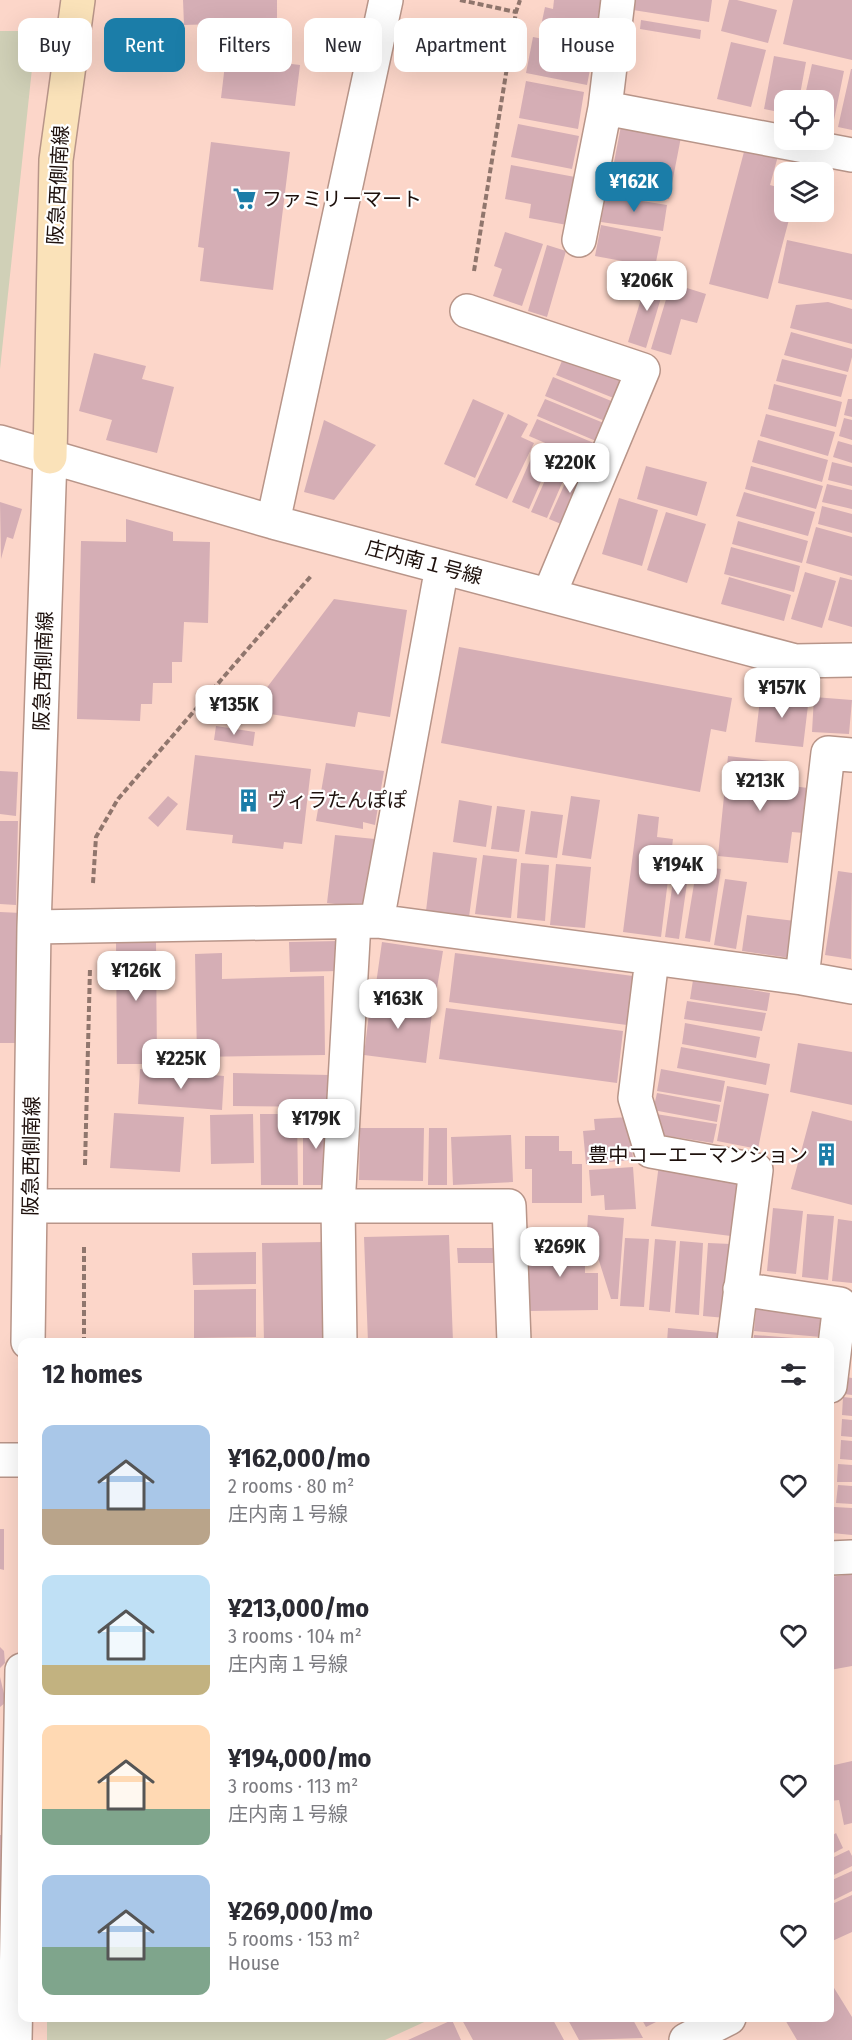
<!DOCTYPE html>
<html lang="en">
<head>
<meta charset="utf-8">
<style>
	:root { --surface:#fff; --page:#f7f7f7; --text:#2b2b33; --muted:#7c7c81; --accent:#1b7da8 }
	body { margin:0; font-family:"Fira Sans Condensed","Noto Sans JP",sans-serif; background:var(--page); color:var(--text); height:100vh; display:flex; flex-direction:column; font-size:22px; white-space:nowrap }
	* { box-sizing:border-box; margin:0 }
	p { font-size:20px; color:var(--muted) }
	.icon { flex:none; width:33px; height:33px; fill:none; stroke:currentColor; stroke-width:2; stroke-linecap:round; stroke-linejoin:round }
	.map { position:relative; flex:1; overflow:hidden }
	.details { position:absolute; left:18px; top:1338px; width:816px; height:684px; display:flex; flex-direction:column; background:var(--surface); border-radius:12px; box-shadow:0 6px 24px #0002 }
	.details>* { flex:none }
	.top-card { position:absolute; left:18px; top:18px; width:816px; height:54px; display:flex; gap:12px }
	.controls { position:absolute; left:774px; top:90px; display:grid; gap:12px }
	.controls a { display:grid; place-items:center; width:60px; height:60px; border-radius:12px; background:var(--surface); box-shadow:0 6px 24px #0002; font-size:30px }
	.price { position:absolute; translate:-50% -51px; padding:0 14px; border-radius:12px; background:#fff; color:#222; font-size:20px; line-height:39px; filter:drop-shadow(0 2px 3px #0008) }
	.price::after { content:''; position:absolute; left:50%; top:36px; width:18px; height:14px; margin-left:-9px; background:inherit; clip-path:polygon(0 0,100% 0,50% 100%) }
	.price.active { background:var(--accent); color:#fff }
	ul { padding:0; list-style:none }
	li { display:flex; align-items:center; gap:18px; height:150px; padding:0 24px }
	li span { display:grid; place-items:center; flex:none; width:168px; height:120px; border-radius:12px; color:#555 }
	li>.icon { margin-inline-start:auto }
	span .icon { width:72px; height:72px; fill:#fffc; stroke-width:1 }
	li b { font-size:26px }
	h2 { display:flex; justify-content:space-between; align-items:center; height:72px; padding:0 24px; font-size:26px }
	.tag { padding:0 21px; border-radius:12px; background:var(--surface); box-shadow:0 6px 24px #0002; font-size:21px; line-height:54px }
	.tag.active { background:var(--accent); color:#fff }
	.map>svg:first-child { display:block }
	.green { fill:#d0d0b7 }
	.building { fill:#d5aeb5 }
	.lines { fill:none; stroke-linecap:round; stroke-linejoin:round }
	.street-casing { stroke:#b89589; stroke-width:36 }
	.secondary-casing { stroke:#b89589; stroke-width:36 }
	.path { stroke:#90766d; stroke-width:4; stroke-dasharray:6 3; stroke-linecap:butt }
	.street { stroke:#fff; stroke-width:33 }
	.secondary { stroke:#fae2b9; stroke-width:33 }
	.labels { text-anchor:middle; stroke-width:4.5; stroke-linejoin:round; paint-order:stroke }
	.street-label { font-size:20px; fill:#1d100c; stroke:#fff }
	.poi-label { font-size:20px; fill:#1d100c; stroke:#fff; text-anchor:start }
</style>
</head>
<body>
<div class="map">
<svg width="852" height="2040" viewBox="0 0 852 2040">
	<rect width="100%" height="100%" fill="#fcd6c9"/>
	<!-- green -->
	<path class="green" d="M 0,31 L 36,31 L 0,369 Z
		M 47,2018 L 433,2018 L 385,2040 L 47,2040 Z"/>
	<!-- building -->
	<path class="building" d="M 183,0 L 277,0 L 277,22 L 184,25 Z
		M 554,0 L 606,0 L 599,38 L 541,26 L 545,7 L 553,9 Z
		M 634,0 L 712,0 L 709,22 L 633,10 Z
		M 729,0 L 737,0 L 777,10 L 768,43 L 721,31 Z
		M 793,0 L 852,0 L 852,60 L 783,44 Z
		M 641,20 L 701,30 L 700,39 L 640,29 Z
		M 533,37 L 594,49 L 587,85 L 526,73 Z
		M 731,42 L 766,50 L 751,107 L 717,99 Z
		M 226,56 L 300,65 L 295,106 L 221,98 Z
		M 774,56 L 806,62 L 799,100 L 784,100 L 784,113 L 764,109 Z
		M 812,64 L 844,71 L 833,125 L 824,123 L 824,100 L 804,100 Z
		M 851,69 L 852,69 L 852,130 L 838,127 Z
		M 526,81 L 584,92 L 578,129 L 519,118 Z
		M 518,124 L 579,136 L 572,169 L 511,157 Z
		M 621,126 L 681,137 L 669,199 L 609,188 Z
		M 211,142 L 290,152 L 273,290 L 200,281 L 204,248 L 198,247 Z
		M 745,148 L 778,156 L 770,185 L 784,189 L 784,212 L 791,212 L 768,299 L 709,284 Z
		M 511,165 L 575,177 L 567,225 L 529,218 L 531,204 L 505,199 Z
		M 605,195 L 667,205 L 663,231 L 601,222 Z
		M 601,225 L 661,237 L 655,267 L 595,256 Z
		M 505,232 L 543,244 L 522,306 L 493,296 L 502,269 L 494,266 Z
		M 787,240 L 852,254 L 852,300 L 778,283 Z
		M 547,245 L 566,251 L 547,317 L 528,311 Z
		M 648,276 L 666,281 L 646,348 L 628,342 Z
		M 671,283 L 706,294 L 697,323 L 681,319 L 671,355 L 651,349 Z
		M 828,302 L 852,309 L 852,344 L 790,328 L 796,305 Z
		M 791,332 L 852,349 L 852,357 L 848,372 L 784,355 Z
		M 94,353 L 146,366 L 142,379 L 174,387 L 157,453 L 106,440 L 112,420 L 79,411 Z
		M 564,356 L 629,382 L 621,401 L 556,375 Z
		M 782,359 L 847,375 L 841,397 L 776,381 Z
		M 553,377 L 621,405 L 612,424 L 545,396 Z
		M 774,384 L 842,402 L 836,427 L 768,409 Z
		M 473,399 L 504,413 L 475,478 L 444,464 Z
		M 545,399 L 611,426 L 603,444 L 537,416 Z
		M 848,399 L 852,399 L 852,417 L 844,415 Z
		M 508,414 L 528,424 L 521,437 L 534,443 L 507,499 L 475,485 Z
		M 766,414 L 835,432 L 828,456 L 760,436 Z
		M 844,418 L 852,420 L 852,440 L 839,436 Z
		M 537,419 L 601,446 L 594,464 L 529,436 Z
		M 324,420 L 376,445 L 334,500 L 304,492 Z
		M 758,440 L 828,460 L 822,482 L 752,462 Z
		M 838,441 L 852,445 L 852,463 L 833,457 Z
		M 537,445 L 554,452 L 529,509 L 512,502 Z
		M 557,453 L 572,460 L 547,518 L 531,512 Z
		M 575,461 L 591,468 L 566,526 L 549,519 Z
		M 832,462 L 852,467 L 852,486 L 828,480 Z
		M 646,466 L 707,482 L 697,516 L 637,499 Z
		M 751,466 L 823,486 L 816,509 L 745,489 Z
		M 827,484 L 852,490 L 852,509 L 822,502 Z
		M 744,492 L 815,512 L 808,536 L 736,516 Z
		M 619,498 L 658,510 L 642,566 L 602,554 Z
		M 0,502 L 22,509 L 13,539 L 7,537 L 1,559 Z
		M 822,506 L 852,514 L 852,533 L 818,524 Z
		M 666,512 L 706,524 L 687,583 L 647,570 Z
		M 126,519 L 173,532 L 173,541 L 210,542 L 208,623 L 184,622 L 182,662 L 172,662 L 172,683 L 153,683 L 152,704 L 141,704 L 140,721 L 77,719 L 81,541 L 126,542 Z
		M 738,521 L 808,541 L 802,563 L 732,544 Z
		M 816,527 L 852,537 L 852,576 L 806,563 Z
		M 731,547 L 800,566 L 794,592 L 724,574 Z
		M 805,572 L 836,581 L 822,628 L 791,619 Z
		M 729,577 L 791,595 L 784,621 L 721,604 Z
		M 840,577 L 852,580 L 852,627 L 828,620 Z
		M 334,599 L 407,610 L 390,717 L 358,712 L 355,727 L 257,712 L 259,698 Z
		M 459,647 L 732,698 L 726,732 L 711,729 L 700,792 L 441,743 Z
		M 761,691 L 809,697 L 803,747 L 755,742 Z
		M 814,697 L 852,700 L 849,734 L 812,732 Z
		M 216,726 L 255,732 L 253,746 L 214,740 Z
		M 195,755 L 311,769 L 302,844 L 284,842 L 283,849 L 232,843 L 233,835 L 186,830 Z
		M 728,756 L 778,762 L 776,784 L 808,788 L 804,833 L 792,832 L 788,863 L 718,856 Z
		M 326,763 L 384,771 L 375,825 L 363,822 L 363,829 L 316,821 Z
		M 0,771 L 18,772 L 16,816 L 0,814 Z
		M 168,796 L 178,804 L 158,827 L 148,818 Z
		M 571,796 L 600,800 L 591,859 L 562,855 Z
		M 459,800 L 492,806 L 486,847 L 453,842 Z
		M 497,806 L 525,810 L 519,852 L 491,849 Z
		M 531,811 L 563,815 L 557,858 L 525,854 Z
		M 638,814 L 659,817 L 657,837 L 673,839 L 661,937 L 623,932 Z
		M 0,821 L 18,821 L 16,905 L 0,904 Z
		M 335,835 L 375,839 L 368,908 L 327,903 Z
		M 433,852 L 477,858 L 469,917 L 426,911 Z
		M 677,853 L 691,855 L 679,939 L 665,937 Z
		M 483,855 L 517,859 L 511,918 L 475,914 Z
		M 521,863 L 549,865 L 545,921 L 517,918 Z
		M 556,864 L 591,867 L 585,928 L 550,925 Z
		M 697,866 L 721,869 L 710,942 L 685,938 Z
		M 838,871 L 852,873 L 851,959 L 825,955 Z
		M 725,879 L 747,882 L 736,949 L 714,945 Z
		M 0,912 L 21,913 L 16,1043 L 0,1043 Z
		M 747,915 L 795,921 L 790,958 L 742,951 Z
		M 116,939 L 156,939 L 157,1064 L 117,1064 Z
		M 339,941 L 339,971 L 290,972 L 289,942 Z
		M 382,942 L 443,951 L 435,1000 L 375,991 Z
		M 222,953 L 222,979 L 324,976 L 325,1055 L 197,1057 L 195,954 Z
		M 455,953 L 633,976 L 627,1025 L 449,1002 Z
		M 693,980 L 770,993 L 767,1011 L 690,999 Z
		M 371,997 L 433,1005 L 426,1063 L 364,1055 Z
		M 687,1001 L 766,1013 L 762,1031 L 684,1019 Z
		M 446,1008 L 623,1031 L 617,1083 L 439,1059 Z
		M 685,1023 L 760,1037 L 756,1058 L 682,1044 Z
		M 798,1043 L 852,1052 L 852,1105 L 790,1092 Z
		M 681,1047 L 770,1064 L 766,1085 L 677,1068 Z
		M 140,1069 L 224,1076 L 222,1110 L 138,1104 Z
		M 661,1069 L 725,1081 L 721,1102 L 657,1091 Z
		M 233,1073 L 330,1075 L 329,1107 L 233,1106 Z
		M 727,1086 L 769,1094 L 758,1149 L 717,1141 Z
		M 657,1093 L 720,1105 L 717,1122 L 653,1110 Z
		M 812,1111 L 852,1121 L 852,1205 L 791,1189 Z
		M 114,1113 L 184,1117 L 180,1172 L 110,1168 Z
		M 253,1114 L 254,1163 L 211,1164 L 210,1115 Z
		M 260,1114 L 297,1114 L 298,1185 L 261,1185 Z
		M 656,1114 L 717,1124 L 713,1143 L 661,1135 Z
		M 303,1115 L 328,1115 L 329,1185 L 303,1185 Z
		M 630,1117 L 633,1160 L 586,1164 L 583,1131 L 595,1130 L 594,1119 Z
		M 360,1128 L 424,1128 L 423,1181 L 359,1180 Z
		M 429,1128 L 447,1128 L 447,1185 L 428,1185 Z
		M 511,1135 L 513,1182 L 453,1185 L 451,1137 Z
		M 525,1136 L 559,1136 L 559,1151 L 572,1151 L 572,1164 L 582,1164 L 582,1203 L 532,1203 L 532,1169 L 525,1169 Z
		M 659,1164 L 738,1175 L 731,1236 L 651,1226 Z
		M 633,1167 L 636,1209 L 605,1210 L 604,1195 L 591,1196 L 589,1170 Z
		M 773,1208 L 803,1211 L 796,1274 L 767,1271 Z
		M 807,1214 L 834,1216 L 828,1280 L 802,1277 Z
		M 588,1215 L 624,1218 L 618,1299 L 611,1299 L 595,1248 L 597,1232 L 587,1231 Z
		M 838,1219 L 852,1221 L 852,1283 L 832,1281 Z
		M 449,1235 L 453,1342 L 368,1342 L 364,1237 Z
		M 625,1238 L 649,1239 L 644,1307 L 620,1306 Z
		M 655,1239 L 676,1241 L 670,1312 L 649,1310 Z
		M 680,1241 L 703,1243 L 699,1315 L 675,1313 Z
		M 325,1242 L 327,1342 L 264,1342 L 262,1243 Z
		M 527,1243 L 585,1243 L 585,1273 L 598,1273 L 598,1310 L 529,1311 Z
		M 708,1243 L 731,1244 L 726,1318 L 703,1316 Z
		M 457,1248 L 495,1248 L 495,1263 L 458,1263 Z
		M 256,1252 L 256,1284 L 193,1285 L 192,1253 Z
		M 256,1289 L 256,1337 L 194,1338 L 194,1290 Z
		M 756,1309 L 823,1315 L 821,1337 L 754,1331 Z
		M 668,1328 L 721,1333 L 720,1342 L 667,1342 Z
		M 754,1335 L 820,1340 L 820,1342 L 753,1342 Z
		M 846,1377 L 852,1378 L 852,1395 L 844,1394 Z
		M 843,1397 L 852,1398 L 852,1416 L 842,1415 Z
		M 842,1419 L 852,1420 L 852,1437 L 841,1436 Z
		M 841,1440 L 852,1441 L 852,1460 L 840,1459 Z
		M 838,1464 L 852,1465 L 852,1482 L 837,1482 Z
		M 838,1485 L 852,1486 L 852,1504 L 836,1503 Z
		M 834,1507 L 852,1508 L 852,1535 L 832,1533 Z
		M 0,1529 L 4,1529 L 4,1570 L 0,1569 Z
		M 852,1574 L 852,1666 L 830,1670 L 830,1577 Z
		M 0,1647 L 4,1651 L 5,1663 L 0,1668 Z
		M 0,1677 L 6,1702 L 0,1707 Z
		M 852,1761 L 852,1823 L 844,1825 L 839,1800 L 830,1801 L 830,1766 Z
		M 836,1833 L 843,1848 L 830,1855 L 830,1837 Z
		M 0,1835 L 5,1835 L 2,1886 L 0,1886 Z
		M 849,1850 L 852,1856 L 852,1866 L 830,1877 L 830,1859 Z
		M 852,1871 L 852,1891 L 830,1902 L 830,1881 Z
		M 852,1895 L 852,1932 L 830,1942 L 830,1905 Z
		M 831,1983 L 852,2017 L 852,2040 L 797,2040 L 784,2018 L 830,2018 L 830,1984 Z
		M 461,2018 L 552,2018 L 564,2040 L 473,2040 Z
		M 567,2018 L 632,2018 L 643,2038 L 579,2040 Z
		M 641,2018 L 664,2018 L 646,2027 Z
		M 452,2020 L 461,2040 L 408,2040 Z"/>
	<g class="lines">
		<defs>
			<path id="street" d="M 605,108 L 618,0
				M 579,240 L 605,108 L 852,155
				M 467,311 L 643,370 L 549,595
				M 0,442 L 273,522 L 795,661 L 852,660
				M 273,522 L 386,0
				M 377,921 L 442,567
				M 34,927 L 377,921 L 802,978 L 852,987
				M 652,959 L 635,1098 L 651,1151 L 756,1170 L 734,1342
				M 802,978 L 828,753 L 852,755
				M 30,1206 L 509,1206 L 514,1342
				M 740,1289 L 840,1304 L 830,1386
				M 28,1342 L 34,927 L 50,457
				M 340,1342 L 338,1206 L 354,922
				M 0,1460 L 22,1460
				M 830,1558 L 852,1557
				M 15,2040 L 22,1670
				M 686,2040 L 729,2018"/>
			<path id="secondary" d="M 50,457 L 56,160 L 78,0"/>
		</defs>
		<!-- street casing -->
		<use href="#street" class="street-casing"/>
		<!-- secondary casing -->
		<use href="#secondary" class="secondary-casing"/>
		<!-- path -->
		<path class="path" d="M 460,0 L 516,12
			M 474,271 L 516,12 L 520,0
			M 93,883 L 96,837 L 118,799 L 311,576
			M 85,1165 L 90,968
			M 84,1247 L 84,1342"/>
		<!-- street -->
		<use href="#street" class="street"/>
		<!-- secondary -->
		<use href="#secondary" class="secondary"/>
	</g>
	<!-- icons -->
	<defs>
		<symbol id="supermarket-bare" viewBox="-9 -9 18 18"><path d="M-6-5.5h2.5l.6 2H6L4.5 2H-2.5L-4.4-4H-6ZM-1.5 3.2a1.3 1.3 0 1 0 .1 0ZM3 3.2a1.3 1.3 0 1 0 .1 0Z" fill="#1b7da8" stroke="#fff" stroke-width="2.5" paint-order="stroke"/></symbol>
		<symbol id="building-bare" viewBox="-9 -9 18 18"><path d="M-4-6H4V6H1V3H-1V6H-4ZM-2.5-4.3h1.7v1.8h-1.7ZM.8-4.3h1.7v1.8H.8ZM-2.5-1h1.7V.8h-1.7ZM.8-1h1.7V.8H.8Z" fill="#1b7da8" stroke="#fff" stroke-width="2.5" paint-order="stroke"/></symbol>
	</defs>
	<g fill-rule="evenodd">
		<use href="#supermarket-bare" x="228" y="182" width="33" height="33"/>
		<use href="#building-bare" x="232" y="784" width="33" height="33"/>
		<use href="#building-bare" x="810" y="1138" width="33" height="33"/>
	</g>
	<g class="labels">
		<!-- street labels -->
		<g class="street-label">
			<text transform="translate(58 185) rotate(-87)" y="7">阪急西側南線</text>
			<text transform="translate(424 562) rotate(15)" y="7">庄内南１号線</text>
			<text transform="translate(43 671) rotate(-88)" y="7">阪急西側南線</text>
			<text transform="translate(31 1156) rotate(-89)" y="7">阪急西側南線</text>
		</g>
		<!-- poi labels -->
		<g class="poi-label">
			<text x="262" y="206">ファミリーマート</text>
			<text x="267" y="807">ヴィラたんぽぽ</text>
			<text x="808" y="1162" text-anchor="end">豊中コーエーマンション</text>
		</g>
	</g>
</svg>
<div class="controls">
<a><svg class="icon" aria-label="locate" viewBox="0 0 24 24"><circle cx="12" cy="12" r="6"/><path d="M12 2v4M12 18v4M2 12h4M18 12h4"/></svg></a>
<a><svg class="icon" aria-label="layers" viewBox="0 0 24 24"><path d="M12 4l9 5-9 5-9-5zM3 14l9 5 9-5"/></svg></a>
</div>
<b class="price active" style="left:634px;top:213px">¥162K</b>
<b class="price" style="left:647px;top:312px">¥206K</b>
<b class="price" style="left:570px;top:494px">¥220K</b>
<b class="price" style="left:782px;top:719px">¥157K</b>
<b class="price" style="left:234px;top:736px">¥135K</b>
<b class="price" style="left:760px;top:812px">¥213K</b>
<b class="price" style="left:678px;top:896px">¥194K</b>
<b class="price" style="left:136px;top:1002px">¥126K</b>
<b class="price" style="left:398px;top:1030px">¥163K</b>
<b class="price" style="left:181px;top:1090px">¥225K</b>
<b class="price" style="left:316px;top:1150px">¥179K</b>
<b class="price" style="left:560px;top:1278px">¥269K</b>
<div class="top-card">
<a class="tag">Buy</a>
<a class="tag active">Rent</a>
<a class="tag">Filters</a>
<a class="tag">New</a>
<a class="tag">Apartment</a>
<a class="tag">House</a>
</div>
<section class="details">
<h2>12 homes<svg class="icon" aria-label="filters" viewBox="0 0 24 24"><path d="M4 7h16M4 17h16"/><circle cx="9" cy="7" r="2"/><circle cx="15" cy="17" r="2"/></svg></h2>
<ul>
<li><span style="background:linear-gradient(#a9c7e8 70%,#b9a48a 0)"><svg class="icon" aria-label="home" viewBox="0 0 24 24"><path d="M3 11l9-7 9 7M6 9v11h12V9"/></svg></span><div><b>¥162,000/mo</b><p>2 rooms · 80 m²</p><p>庄内南１号線</p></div><svg class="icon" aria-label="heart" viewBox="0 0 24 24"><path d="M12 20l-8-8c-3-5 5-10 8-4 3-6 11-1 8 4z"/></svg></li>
<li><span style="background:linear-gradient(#bfe0f5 75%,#c2b280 0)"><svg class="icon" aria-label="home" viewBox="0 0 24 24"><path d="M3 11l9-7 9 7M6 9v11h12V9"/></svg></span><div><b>¥213,000/mo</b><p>3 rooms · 104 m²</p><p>庄内南１号線</p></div><svg class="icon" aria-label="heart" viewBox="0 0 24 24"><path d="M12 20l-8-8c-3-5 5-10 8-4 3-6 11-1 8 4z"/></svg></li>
<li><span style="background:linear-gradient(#ffd9b3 70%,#7fa58c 0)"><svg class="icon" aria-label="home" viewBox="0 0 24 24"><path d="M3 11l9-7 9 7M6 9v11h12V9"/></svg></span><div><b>¥194,000/mo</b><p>3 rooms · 113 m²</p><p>庄内南１号線</p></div><svg class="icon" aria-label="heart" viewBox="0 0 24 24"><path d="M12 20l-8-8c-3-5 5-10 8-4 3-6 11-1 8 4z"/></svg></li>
<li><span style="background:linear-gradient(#a9c7e8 60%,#7fa58c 0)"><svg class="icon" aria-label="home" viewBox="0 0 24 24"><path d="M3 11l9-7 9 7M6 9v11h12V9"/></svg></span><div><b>¥269,000/mo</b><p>5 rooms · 153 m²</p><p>House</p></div><svg class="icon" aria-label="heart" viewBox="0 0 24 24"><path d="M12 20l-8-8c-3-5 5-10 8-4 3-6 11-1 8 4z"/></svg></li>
</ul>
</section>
</div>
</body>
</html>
